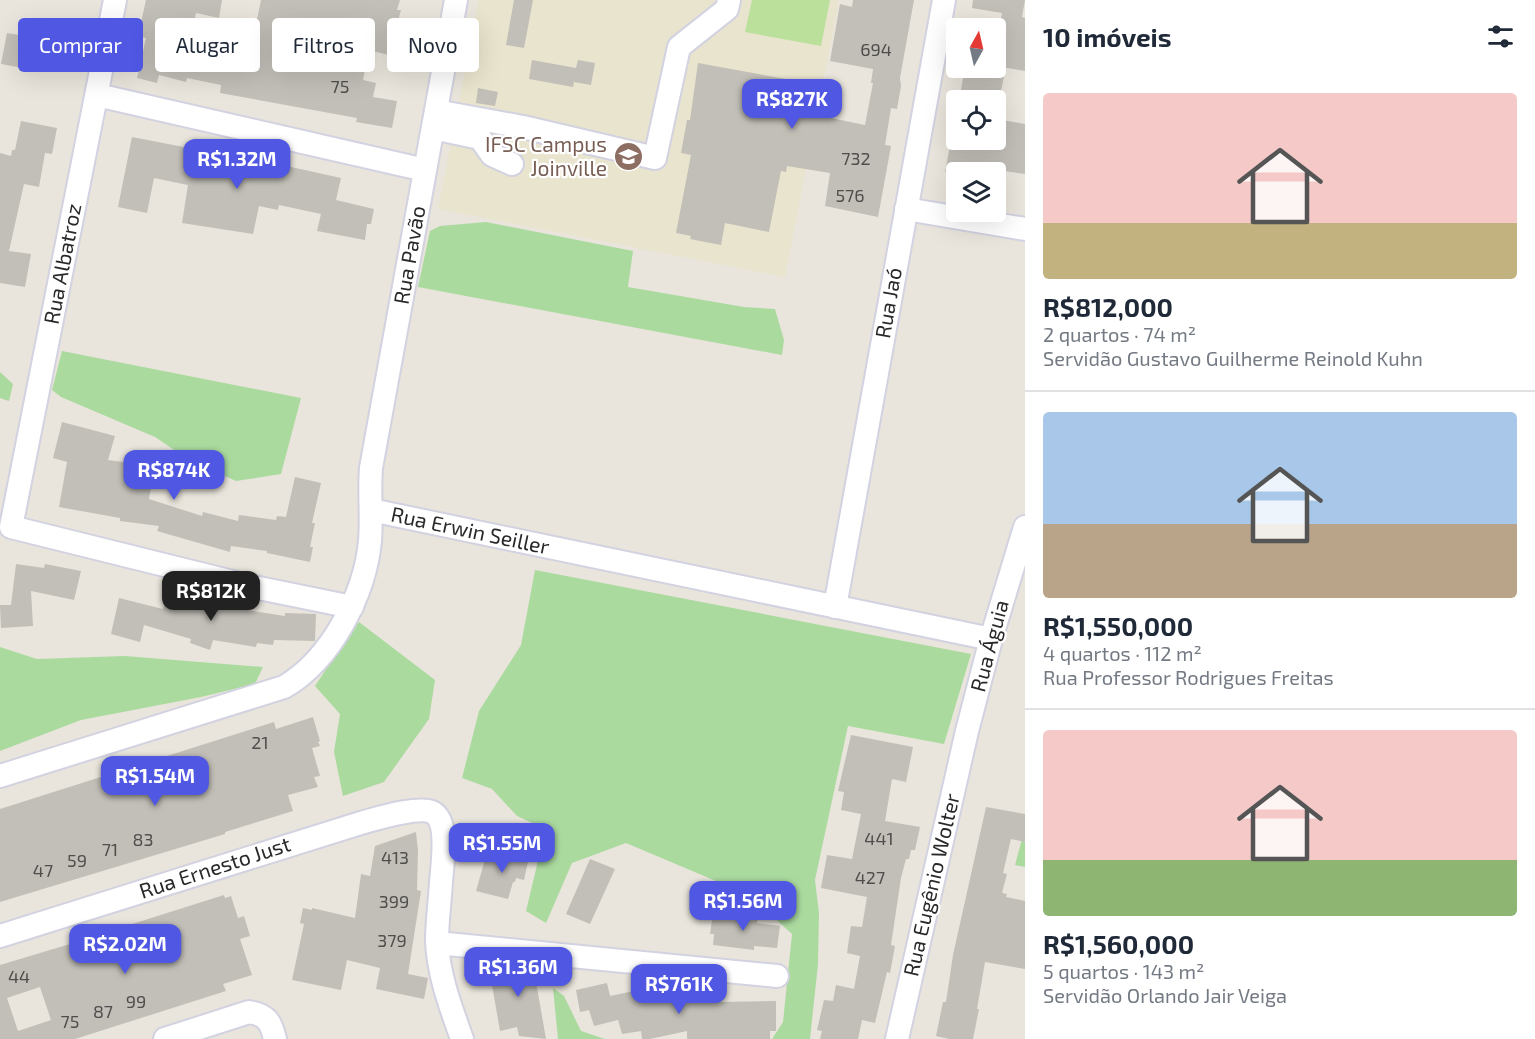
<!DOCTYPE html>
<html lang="pt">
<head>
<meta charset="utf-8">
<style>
	:root { --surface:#fff; --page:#f6f6f7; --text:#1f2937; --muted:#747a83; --line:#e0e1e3; --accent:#4f57e3 }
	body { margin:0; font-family:"Exo 2",sans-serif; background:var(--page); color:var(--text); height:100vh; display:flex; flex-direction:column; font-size:22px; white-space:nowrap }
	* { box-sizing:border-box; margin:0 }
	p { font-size:20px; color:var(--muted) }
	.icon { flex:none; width:33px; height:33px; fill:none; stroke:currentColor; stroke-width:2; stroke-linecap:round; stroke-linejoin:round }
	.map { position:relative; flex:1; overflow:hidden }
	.side { display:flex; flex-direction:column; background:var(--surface); width:510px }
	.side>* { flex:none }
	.top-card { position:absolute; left:18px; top:18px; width:570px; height:54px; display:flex; gap:12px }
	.needle { width:39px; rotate:8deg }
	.controls { position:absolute; left:946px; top:18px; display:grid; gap:12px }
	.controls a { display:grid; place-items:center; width:60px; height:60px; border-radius:6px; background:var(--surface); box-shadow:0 6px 24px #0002; font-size:30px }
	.price { position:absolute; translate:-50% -51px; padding:0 14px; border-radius:12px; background:var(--accent); color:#fff; font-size:20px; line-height:39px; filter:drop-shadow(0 2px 3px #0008) }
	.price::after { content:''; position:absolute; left:50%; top:36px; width:18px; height:14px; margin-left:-9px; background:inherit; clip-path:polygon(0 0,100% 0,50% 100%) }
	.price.selected { background:#222; color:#fff }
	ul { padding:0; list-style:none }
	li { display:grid; align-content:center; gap:12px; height:318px; padding:0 18px }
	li+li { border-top:2px solid var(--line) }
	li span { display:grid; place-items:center; height:186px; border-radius:6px; color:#555 }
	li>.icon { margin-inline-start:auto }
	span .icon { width:108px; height:108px; fill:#fffc; stroke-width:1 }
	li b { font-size:26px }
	h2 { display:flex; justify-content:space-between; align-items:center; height:72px; padding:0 18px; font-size:26px }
	.pill { padding:0 21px; border-radius:6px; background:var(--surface); box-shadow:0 6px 24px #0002; font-size:21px; line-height:54px }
	.pill.selected { background:var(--accent); color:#fff }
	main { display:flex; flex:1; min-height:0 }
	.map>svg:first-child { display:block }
	.education { fill:#e9e4cd }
	.green { fill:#abda9f }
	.pitch { fill:#bae09c }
	.building { fill:#c2bfb8; fill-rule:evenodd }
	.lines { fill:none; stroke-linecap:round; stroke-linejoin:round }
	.minor-casing { stroke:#d2d2e0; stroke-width:26 }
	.minor { stroke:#fff; stroke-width:22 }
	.labels { text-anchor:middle; stroke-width:4.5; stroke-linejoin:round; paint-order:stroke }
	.number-label { font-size:18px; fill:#4f4e4d }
	.education-label { font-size:21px; fill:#785e54; stroke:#fff; text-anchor:end }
	.street-label { font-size:21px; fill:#292929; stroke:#fff }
</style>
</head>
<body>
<main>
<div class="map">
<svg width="1025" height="1039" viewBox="0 0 1025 1039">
	<rect width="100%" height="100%" fill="#e9e5dc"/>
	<!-- education -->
	<path class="education" d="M 479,0 L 839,0 L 785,277 L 438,209 Z"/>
	<!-- green -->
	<path class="green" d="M 486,222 L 633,251 L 628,287 L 744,307 L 775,309 L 784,340 L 782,355 L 418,287 L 430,231 L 440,226 Z
		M 62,351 L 301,398 L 281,474 L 236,481 L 189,460 L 155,437 L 61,397 L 52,390 Z
		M 0,372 L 13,384 L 9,401 L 0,398 Z
		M 535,570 L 971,654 L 944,744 L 848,726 L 815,880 L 819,913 L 818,964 L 810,1039 L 772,1039 L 783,1022 L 792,934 L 749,895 L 626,843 L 572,863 L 546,923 L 526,911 L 537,865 L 541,827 L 517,816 L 492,789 L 462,778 L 479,711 L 521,645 Z
		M 359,622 L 435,680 L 429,719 L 384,782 L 343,796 L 334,752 L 340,714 L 315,686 L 347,637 Z
		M 0,647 L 37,659 L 125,656 L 263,667 L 255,684 L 201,697 L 81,720 L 0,751 Z
		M 1025,828 L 1025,867 L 1015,865 Z
		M 553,988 L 564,996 L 581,1031 L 605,1039 L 558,1039 Z"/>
	<!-- pitch -->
	<path class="pitch" d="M 752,0 L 830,0 L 821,46 L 745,32 Z"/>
	<!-- building -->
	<path class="building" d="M 146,0 L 222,0 L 219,18 L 196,13 L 188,48 L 212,53 L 211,56 L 248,64 L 261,0 L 400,0 L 397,10 L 401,10 L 398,21 L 421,27 L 412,61 L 369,50 L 363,80 L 376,83 L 373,97 L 397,101 L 392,128 L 356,122 L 357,118 L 220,93 L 221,85 L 187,78 L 186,82 L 159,75 L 157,83 L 137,78 L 146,38 L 138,36 Z
		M 514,0 L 533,0 L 524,48 L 506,45 Z
		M 853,0 L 914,0 L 900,78 L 901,86 L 897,109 L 891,108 L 885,145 L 891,146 L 878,217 L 825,206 L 830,173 L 787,166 L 786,172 L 781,171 L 769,232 L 725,223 L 721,245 L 690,239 L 691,236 L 676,233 L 691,155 L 681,153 L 687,120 L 690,120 L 698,63 L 808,83 L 806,94 L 835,99 L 831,118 L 865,125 L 873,83 L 871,83 L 873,69 L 830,61 L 840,4 L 852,7 Z
		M 973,0 L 1025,0 L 1022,17 L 1025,18 L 1025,71 L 996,66 L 996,48 L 1002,13 L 972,8 Z
		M 27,29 L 46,33 L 39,71 L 1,64 L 7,33 L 26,36 Z
		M 532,60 L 576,68 L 578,60 L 595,63 L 591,85 L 574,82 L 573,87 L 529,79 Z
		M 965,68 L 1006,68 L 999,100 L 959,100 Z
		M 478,88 L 498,92 L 495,106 L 476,103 Z
		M 996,119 L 1025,124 L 1025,174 L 984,168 L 984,172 L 945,172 L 951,140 L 996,141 Z
		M 21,121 L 57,128 L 52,154 L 45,153 L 39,187 L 24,184 L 9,251 L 31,254 L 25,287 L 0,283 L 0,153 L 11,156 L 12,150 L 15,150 Z
		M 132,137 L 194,149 L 193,154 L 236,162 L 237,155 L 341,178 L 336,200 L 374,209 L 371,224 L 367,224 L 365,240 L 317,231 L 321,214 L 279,205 L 278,210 L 259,206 L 253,234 L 182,223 L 188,185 L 154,178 L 147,213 L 118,207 Z
		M 62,422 L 115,436 L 108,460 L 145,465 L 144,468 L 154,470 L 149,499 L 202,516 L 203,512 L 238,521 L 239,515 L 276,520 L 277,516 L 286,517 L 295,477 L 321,483 L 312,523 L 315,523 L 310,547 L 313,547 L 310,562 L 267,553 L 267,551 L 231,546 L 230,552 L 157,531 L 159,526 L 120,521 L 120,518 L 59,507 L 67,462 L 53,458 Z
		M 16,564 L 44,568 L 45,564 L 81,571 L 74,600 L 31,591 L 33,626 L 1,628 L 0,605 L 11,605 Z
		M 169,591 L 252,611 L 285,616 L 285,613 L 316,614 L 315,641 L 274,640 L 273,645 L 257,643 L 256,647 L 213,640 L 210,650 L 190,643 L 191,639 L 144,625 L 140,642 L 111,634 L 119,598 L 163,609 Z
		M 313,717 L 320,741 L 318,742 L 320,746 L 312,748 L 320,776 L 314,777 L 318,787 L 288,795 L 293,811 L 225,832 L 225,834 L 0,902 L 0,809 L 274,722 L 276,729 Z
		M 851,735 L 913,747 L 906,782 L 892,779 L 885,821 L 920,827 L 915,850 L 911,850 L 909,859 L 906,859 L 901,878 L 891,945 L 895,946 L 890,973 L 887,972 L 875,1023 L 862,1020 L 858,1039 L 820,1039 L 822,1031 L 817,1030 L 824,1000 L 833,1001 L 836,985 L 854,989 L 860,956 L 847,953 L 851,926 L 862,927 L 867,897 L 821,888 L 827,855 L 852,859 L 861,814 L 841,810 L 844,792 L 838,791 Z
		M 986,807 L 1025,814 L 1025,842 L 1011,839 L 1003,873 L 1007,874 L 1002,893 L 1007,894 L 1006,897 L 1025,901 L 1025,969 L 985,962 L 977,1009 L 979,1009 L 973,1039 L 949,1039 L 936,1036 L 943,1002 L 946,1002 L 953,955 Z
		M 416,832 L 418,851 L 417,890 L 421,891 L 408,974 L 428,978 L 424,999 L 376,989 L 380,968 L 347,960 L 341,990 L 292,980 L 304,924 L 300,923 L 303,908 L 312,910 L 312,908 L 355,918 L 361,874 L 370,876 L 375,846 Z
		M 505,851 L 529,857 L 524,880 L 516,878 L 515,882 L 513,882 L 508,899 L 476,891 L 486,856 L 503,861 Z
		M 590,859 L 615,869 L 590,924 L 566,914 Z
		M 224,895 L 225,898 L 231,896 L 238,918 L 244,916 L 250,936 L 240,939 L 252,975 L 223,984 L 226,991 L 75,1039 L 0,1039 L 0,965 L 90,938 L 96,956 L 136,943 L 129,925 ZM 40,987 L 51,1020 L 18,1031 L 7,998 Z
		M 713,913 L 758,918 L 757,923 L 780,926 L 777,948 L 754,946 L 754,950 L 713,945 L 714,934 L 710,934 Z
		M 488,962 L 539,966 L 541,982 L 536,982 L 546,1039 L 519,1036 L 517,1027 L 500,1031 Z
		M 607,983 L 610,996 L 639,990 L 641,999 L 682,991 L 683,1002 L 716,998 L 717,1002 L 776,1001 L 776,1031 L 770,1031 L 770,1039 L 687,1039 L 687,1031 L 650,1039 L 642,1039 L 641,1031 L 622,1034 L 618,1020 L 594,1026 L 589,1010 L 580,1012 L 576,990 Z"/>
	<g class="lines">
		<defs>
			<path id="minor" d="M 115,0 L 11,527 L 249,586 L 352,607
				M 97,95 L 425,170
				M 436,111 L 523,127 L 655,158 L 679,47 L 727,9 L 729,0
				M 433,128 L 480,138 L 492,155 L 512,164
				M 906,209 L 1025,229
				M 371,510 L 991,639
				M 835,607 L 944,0
				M 0,776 L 284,687 C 331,660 365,594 370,541 C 372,517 369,492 371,468 L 456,0
				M 0,936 L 364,822 C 379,818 418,806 432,812 C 450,821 442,865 441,882 C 440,901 437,921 437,941 C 438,974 451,1008 462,1039
				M 437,943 L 777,976
				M 165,1039 L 249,1012 C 267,1015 271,1022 275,1039
				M 897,1039 L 967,731 L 991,639 L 1025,527"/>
		</defs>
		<!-- minor casing -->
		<use href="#minor" class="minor-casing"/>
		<!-- minor -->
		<use href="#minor" class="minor"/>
	</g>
	<!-- icons -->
	<defs>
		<symbol id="university-disc" viewBox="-11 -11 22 22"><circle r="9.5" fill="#8d6e63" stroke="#fff"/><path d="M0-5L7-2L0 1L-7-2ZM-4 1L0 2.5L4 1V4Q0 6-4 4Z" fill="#fff"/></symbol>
	</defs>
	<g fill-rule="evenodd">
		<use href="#university-disc" x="612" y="140" width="33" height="33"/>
	</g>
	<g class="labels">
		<!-- number labels -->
		<g class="number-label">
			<text x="876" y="56">694</text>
			<text x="340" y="93">75</text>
			<text x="856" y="165">732</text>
			<text x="850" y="202">576</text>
			<text x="260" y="749">21</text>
			<text x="879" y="845">441</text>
			<text x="143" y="846">83</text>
			<text x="110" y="856">71</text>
			<text x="395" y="864">413</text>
			<text x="77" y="867">59</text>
			<text x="43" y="877">47</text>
			<text x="870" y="884">427</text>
			<text x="394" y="908">399</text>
			<text x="392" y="947">379</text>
			<text x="19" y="983">44</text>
			<text x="136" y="1008">99</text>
			<text x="103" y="1018">87</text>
			<text x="70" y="1028">75</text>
		</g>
		<!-- education labels -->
		<g class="education-label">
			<text x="607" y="152">IFSC Campus<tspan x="607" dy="24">Joinville</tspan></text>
		</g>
		<!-- street labels -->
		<g class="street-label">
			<text transform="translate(410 255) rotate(-80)" y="7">Rua Pavão</text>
			<text transform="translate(63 264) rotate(-79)" y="7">Rua Albatroz</text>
			<text transform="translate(889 303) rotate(-80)" y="7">Rua Jaó</text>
			<text transform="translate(470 531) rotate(12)" y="7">Rua Erwin Seiller</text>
			<text transform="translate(990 646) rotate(-75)" y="7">Rua Águia</text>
			<text transform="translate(215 868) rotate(-18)" y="7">Rua Ernesto Just</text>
			<text transform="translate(932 885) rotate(-77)" y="7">Rua Eugênio Wolter</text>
		</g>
	</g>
</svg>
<div class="controls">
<a><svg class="needle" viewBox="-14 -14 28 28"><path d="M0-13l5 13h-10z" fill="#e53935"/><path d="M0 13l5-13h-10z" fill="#747a83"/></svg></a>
<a><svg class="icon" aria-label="locate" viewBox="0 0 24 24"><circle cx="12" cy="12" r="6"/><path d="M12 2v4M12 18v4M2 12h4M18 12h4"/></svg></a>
<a><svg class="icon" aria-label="layers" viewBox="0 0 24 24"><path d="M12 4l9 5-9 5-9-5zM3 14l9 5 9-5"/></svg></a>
</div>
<b class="price" style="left:792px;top:130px">R$827K</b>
<b class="price" style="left:237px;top:190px">R$1.32M</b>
<b class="price" style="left:174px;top:501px">R$874K</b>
<b class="price selected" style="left:211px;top:622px">R$812K</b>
<b class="price" style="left:155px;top:807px">R$1.54M</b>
<b class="price" style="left:502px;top:874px">R$1.55M</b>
<b class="price" style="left:743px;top:932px">R$1.56M</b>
<b class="price" style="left:125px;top:975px">R$2.02M</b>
<b class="price" style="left:518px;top:998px">R$1.36M</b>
<b class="price" style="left:679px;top:1015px">R$761K</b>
<div class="top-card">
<a class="pill selected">Comprar</a>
<a class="pill">Alugar</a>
<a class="pill">Filtros</a>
<a class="pill">Novo</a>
</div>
</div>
<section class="side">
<h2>10 imóveis<svg class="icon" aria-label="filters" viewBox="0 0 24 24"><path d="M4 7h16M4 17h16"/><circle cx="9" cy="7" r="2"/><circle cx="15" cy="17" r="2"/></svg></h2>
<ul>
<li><span style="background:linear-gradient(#f6c9c9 70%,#c2b280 0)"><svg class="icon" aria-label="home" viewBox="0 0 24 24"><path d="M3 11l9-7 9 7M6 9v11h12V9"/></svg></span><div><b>R$812,000</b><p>2 quartos · 74 m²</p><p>Servidão Gustavo Guilherme Reinold Kuhn</p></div></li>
<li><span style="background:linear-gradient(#a9c7e8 60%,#b9a48a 0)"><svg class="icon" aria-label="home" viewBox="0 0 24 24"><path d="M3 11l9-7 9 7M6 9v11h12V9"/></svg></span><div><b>R$1,550,000</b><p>4 quartos · 112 m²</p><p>Rua Professor Rodrigues Freitas</p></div></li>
<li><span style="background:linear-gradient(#f6c9c9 70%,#8fb573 0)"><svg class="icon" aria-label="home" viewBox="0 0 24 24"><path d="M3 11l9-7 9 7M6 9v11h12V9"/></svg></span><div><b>R$1,560,000</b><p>5 quartos · 143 m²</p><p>Servidão Orlando Jair Veiga</p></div></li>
</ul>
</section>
</main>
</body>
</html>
